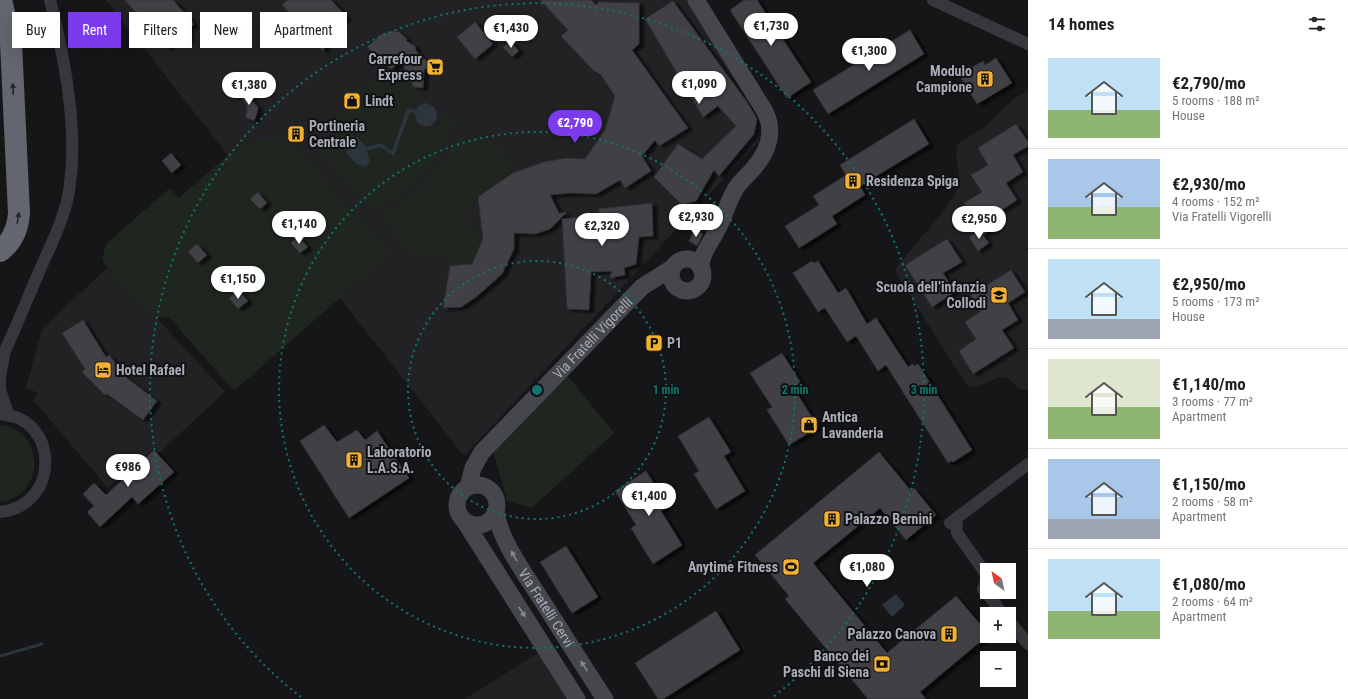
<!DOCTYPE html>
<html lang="en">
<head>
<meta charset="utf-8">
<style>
	:root { --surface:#fff; --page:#f6f6f6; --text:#202124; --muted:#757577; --line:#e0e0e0; --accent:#7c3aed }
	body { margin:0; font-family:"Roboto Condensed",sans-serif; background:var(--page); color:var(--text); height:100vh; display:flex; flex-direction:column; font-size:15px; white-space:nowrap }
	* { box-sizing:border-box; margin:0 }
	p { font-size:13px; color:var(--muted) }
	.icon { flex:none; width:22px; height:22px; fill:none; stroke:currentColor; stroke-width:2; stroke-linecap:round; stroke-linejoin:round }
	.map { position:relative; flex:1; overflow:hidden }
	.details { display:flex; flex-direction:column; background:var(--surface); width:320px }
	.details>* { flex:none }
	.guide { position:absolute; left:12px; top:12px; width:380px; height:36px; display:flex; gap:8px }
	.needle { width:26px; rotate:327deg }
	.buttons { position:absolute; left:980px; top:563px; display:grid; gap:8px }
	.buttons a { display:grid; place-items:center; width:36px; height:36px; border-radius:0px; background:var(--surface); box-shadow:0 4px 16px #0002; font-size:20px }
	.price { position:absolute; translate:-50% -34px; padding:0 9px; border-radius:14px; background:#fff; color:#222; font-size:13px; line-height:26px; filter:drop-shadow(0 1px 2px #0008) }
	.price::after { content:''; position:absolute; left:50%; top:24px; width:12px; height:9px; margin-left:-6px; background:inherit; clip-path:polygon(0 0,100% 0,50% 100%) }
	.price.on { background:var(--accent); color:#fff }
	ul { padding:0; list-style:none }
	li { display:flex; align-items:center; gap:12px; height:100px; padding:0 20px }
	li+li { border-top:1px solid var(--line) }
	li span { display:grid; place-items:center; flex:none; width:112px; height:80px; border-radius:0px; color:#555 }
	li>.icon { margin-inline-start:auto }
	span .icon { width:48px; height:48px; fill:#fffc; stroke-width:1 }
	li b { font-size:17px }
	h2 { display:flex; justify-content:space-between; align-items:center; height:48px; padding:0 20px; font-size:17px }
	.chip { padding:0 14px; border-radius:0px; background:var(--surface); box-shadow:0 4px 16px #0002; font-size:14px; line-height:36px }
	.chip.on { background:var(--accent); color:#fff }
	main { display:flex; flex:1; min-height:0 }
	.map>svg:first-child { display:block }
	.built { fill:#222225 }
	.green { fill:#1e261f }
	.water { fill:#2c353c }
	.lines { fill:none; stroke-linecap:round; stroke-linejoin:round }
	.stream { stroke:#2c353c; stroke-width:3 }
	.building { fill:#404145; stroke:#303034; filter:url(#shadow) }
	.street { stroke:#37383d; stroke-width:12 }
	.secondary { stroke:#45474d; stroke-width:17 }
	.highway { stroke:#63666e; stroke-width:22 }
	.oneway { fill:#26262a }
	.oneway2 { fill:#858993 }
	.ring { fill:none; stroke:#0f766e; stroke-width:2; stroke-dasharray:2 4 }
	.labels { text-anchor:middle; stroke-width:4; stroke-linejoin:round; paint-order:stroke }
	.poi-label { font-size:14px; font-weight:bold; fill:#a8adb8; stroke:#111113; text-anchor:start }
	.street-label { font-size:14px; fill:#a8adb8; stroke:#111113 }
	.centre { fill:#0f766e; stroke:#111113; stroke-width:2 }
	.ring-label { font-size:12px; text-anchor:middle; font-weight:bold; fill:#0f766e; stroke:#111113; stroke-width:4; stroke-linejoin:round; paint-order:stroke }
</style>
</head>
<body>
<main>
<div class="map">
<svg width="1028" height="699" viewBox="0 0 1028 699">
	<defs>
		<filter id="shadow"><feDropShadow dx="4.5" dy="2.5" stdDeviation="1" flood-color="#0009"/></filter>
	</defs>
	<rect width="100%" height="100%" fill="#161618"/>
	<!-- built -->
	<path class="built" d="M 106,0 L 688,0 L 760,115 L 761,130 L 759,141 L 464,456 Z
		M 1028,91 L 1028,389 L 1025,390 L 1019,389 L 1008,378 L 1000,377 L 976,387 L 970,386 L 965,383 L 897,275 L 895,269 L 945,209 L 957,191 L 959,174 L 956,154 L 957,145 L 984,127 L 1015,98 Z
		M 109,266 L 225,392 L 159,453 L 154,448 L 108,488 L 33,400 L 38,393 L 26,388 L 42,329 Z
		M 538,653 L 567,699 L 465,699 L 527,660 Z"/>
	<!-- green -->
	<path class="green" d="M 356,28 L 357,29 L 355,33 L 328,59 L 325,56 C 329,47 335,38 342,30 C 347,36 352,34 356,28 Z
		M 389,67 L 409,87 L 413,83 L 419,83 L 423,99 L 416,103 L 411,109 L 407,108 L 392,151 L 381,143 L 366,147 L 364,143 L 349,134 L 344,138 L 347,148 L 346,153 L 355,163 L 370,162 L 367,151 L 380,147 L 394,156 L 410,112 L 412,122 L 421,130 C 433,132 441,126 443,113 L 446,113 L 456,124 C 436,157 413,202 370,209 L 325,159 C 318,147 336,136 344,129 L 333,116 Z
		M 478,136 C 492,140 506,148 511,163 L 507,167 L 511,173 C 497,181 482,190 471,202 L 473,208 L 467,216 L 483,239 L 472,264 L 455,265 C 450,258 443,256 435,253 L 430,257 L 427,260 L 411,254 L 377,216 L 391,210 L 404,202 L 420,188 L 436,170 L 453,145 L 468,137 Z
		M 272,139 L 283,139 L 296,148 L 391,253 L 234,391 L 169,317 C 161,319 150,315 144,309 C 137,303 104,266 102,259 L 106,244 L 170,188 L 179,198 L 244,141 Z
		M 567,375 L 614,433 L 532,508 L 507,501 L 493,450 Z
		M 0,425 C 46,430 46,496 0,502 Z"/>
	<!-- water -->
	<path class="water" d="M 425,103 C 448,107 434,137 417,122 L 415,114 L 410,112 L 394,156 L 380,147 L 367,151 L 370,162 L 366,167 L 355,163 L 346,153 L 347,148 L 344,138 L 346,134 C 353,134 363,141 366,147 L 381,143 L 392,151 L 407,108 L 416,110 L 419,106 Z
		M 896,594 L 905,605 L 892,617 L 882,605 Z"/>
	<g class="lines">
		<!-- stream -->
		<path class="stream" d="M 0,656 L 42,644"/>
	</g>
	<!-- building -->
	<path class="building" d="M 125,0 L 173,0 L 194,24 L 189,29 L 188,41 L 177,39 L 167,48 L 156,36 L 153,36 L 150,32 L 150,29 Z
		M 287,0 L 331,0 L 347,17 L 333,32 L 323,51 L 282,5 Z
		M 540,0 L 591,0 L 596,5 L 599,2 L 639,3 L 639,44 L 632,50 L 688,128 L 659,146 L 655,140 L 642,156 L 651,171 L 625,188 L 620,180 L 596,194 L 570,193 L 550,195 L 559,213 L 567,212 L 550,229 L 535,234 L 514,233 L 514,249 L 502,274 L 476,297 L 461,307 L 443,308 L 450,266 L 472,264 L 483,239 L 478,197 L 513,173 L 544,162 L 566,158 L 585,159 L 605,130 L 615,96 L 601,75 L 593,70 L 561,36 L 568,30 Z
		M 744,0 L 757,0 L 811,82 L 787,98 L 730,10 Z
		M 673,1 L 747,102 L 757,119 L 754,134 L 719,176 L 714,170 L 696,201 L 682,205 L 654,177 L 678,144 L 702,159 L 736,126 L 718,106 L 703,117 L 645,19 Z
		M 475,22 L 493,44 L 475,59 L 457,37 Z
		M 910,30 L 924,54 L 828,114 L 813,90 Z
		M 392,31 L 399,32 L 407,39 L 406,41 L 415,46 L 416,51 L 430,64 L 424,70 L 423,88 L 414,87 L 406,75 L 403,61 L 391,69 L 367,47 L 382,34 Z
		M 510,41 L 519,51 L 512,57 L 503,47 Z
		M 996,58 L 1012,83 L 977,104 L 959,75 L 983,61 L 985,65 Z
		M 239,87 L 258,107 L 257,113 L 254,121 L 245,117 L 247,113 L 247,107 L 237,89 Z
		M 914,119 L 929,144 L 860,186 L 865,195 L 832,216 L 837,224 L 799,248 L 785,226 L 819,205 L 813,196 L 846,175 L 840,165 Z
		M 1016,124 L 1028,142 L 1028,146 L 1013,155 L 1023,172 L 1006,183 L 1017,200 L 992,216 L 998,226 L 984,234 L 964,203 L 982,192 L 971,175 L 988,165 L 978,148 Z
		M 171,153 L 181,165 L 172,173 L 162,161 Z
		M 258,192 L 267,203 L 260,209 L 250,199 Z
		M 652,203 L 653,236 L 639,237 L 636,264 L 624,268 L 625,275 L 610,278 L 612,271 L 591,272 L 589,310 L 567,309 L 562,219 L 599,215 L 599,209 Z
		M 695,229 L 703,234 L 697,246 L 689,241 Z
		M 979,230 L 989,243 L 978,251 L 969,237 Z
		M 298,236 L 308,247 L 300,253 L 291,243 Z
		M 947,239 L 962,262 L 943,273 L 955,292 L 932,307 L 905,265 Z
		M 197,244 L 207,255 L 198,263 L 188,252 Z
		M 812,261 L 814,263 L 818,261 L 838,293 L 846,288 L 867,324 L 876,318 L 908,367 L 913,364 L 914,366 L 918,364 L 972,450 L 953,462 L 951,461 L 948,463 L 886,365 L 878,371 L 856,336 L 847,342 L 825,308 L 818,312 L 793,273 Z
		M 1011,270 L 1025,292 L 1008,303 L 1018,320 L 1002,330 L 1014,348 L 973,374 L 959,351 L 976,339 L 965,322 L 981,311 L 971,295 Z
		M 238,290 L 248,301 L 238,309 L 229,298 Z
		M 83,320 L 106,357 L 109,355 L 123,372 L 123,375 L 157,401 L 143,420 L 107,394 L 105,395 L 82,372 L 85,369 L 62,333 Z
		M 782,353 L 804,388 L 796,392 L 818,427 L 789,445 L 767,410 L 772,407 L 750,373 Z
		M 709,417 L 731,452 L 724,456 L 745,491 L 716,509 L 694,474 L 699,471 L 678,436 Z
		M 324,425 L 337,442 L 357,430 L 365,440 L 377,431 L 409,478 L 349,518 L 300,441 Z
		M 154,450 L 174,472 L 138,504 L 132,497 L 100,527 L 87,512 L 94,506 L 83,494 L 94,483 L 106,495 Z
		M 879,452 L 911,491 L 914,488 L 936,515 L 906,540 L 880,508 L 813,563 L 887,653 L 956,596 L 987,632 L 987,636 L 920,692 L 926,699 L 868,699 L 785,599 L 789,596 L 755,555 Z
		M 646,471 L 668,506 L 661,511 L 682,545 L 653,564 L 631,528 L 636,525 L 615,491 Z
		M 566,546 L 598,597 L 572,613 L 540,562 Z
		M 716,611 L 740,650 L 663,699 L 658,699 L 635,663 Z"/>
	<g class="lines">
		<!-- street -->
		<path class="street" d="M 933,0 L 1028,44
			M 4,355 L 0,377 L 0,390 L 9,416
			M 0,362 C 14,332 26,302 39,272 C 51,244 67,214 70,184 C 78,125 64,57 50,0
			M 0,414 C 60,417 61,506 0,512
			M 956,519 L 957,533 L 986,574 L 987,578
			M 950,523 L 1028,464
			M 987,580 L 983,589 L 1003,614
			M 1009,621 L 1028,644"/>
		<!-- secondary -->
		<g class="secondary">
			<path d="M 696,0 L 764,110 C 776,131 768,152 753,169 C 747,176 739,182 735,190 C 727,203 724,219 716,232 C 710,244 700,255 701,269"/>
			<circle cx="687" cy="275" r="16"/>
			<circle cx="477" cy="505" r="20"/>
			<path id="s1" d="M 468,487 L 473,468 L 482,452 L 642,287 L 672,268"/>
			<path id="s2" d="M 496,513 C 501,542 525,574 541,599 C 562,632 583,666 605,699"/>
			<path d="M 463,519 L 577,699"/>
		</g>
		<!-- highway -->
		<path class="highway" d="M 0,251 C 12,242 18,228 19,213 L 11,43 L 1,0"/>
	</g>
	<!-- one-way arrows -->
	<defs><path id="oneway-solid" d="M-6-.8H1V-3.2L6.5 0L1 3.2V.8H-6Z"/></defs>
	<g class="oneway">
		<use href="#oneway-solid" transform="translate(13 89) rotate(-93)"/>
		<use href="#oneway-solid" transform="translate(18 218) rotate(-81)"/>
	</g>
	<g class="oneway2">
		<use href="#oneway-solid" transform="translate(514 556) rotate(-120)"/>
		<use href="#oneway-solid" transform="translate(522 612) rotate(57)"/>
		<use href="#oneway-solid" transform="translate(584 666) rotate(-123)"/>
	</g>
	<!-- distance rings -->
	<g class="ring">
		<circle cx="537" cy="390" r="129"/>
		<circle cx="537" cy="390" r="258"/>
		<path d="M301 697A387 387 0 1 1 773 697"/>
	</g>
	<!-- icons -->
	<defs>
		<symbol id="supermarket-square" viewBox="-11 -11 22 22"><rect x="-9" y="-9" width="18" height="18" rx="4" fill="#f2b134" stroke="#111113"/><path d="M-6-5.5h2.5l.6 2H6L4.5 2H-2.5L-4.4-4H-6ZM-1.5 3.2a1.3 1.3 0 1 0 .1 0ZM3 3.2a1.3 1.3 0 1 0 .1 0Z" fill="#111"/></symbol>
		<symbol id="building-square" viewBox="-11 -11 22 22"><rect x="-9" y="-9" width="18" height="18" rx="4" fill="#f2b134" stroke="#111113"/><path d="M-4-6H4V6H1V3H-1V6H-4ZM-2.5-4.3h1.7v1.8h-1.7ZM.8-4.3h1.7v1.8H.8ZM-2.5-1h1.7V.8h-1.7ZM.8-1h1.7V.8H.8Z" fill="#111"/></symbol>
		<symbol id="shop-square" viewBox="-11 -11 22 22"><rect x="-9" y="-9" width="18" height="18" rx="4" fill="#f2b134" stroke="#111113"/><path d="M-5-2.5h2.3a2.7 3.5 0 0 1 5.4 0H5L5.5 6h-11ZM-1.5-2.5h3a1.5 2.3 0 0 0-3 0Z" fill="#111"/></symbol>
		<symbol id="school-square" viewBox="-11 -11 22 22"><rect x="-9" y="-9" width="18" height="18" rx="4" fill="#f2b134" stroke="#111113"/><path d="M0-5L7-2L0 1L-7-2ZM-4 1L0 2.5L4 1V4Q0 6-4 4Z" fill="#111"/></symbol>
		<symbol id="parking-square" viewBox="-11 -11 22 22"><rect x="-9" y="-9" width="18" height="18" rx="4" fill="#f2b134" stroke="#111113"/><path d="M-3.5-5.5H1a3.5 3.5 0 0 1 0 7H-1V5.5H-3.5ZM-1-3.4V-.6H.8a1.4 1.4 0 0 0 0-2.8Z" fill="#111"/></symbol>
		<symbol id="hotel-square" viewBox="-11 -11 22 22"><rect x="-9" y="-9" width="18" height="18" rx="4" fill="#f2b134" stroke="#111113"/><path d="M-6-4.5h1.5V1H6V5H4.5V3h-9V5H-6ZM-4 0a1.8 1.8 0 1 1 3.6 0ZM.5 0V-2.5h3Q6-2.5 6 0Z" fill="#111"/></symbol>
		<symbol id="stadium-square" viewBox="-11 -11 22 22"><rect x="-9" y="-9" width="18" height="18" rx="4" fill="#f2b134" stroke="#111113"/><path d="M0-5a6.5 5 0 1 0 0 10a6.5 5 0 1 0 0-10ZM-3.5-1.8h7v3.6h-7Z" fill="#111"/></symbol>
		<symbol id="bank-square" viewBox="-11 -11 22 22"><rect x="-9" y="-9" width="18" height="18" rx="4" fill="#f2b134" stroke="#111113"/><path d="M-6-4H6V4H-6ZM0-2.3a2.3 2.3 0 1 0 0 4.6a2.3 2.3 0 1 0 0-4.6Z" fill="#111"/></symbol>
	</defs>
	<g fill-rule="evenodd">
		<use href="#supermarket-square" x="425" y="57" width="20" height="20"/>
		<use href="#building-square" x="975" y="69" width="20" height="20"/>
		<use href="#shop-square" x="342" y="91" width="20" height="20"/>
		<use href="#building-square" x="286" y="124" width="20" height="20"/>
		<use href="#building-square" x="843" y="171" width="20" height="20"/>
		<use href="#school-square" x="989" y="285" width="20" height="20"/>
		<use href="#parking-square" x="644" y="333" width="20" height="20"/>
		<use href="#hotel-square" x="93" y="360" width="20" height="20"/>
		<use href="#shop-square" x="799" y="415" width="20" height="20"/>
		<use href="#building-square" x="344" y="450" width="20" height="20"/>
		<use href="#building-square" x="822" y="509" width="20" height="20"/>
		<use href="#stadium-square" x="781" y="557" width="20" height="20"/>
		<use href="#building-square" x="939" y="624" width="20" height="20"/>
		<use href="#bank-square" x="872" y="654" width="20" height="20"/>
	</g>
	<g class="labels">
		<!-- poi labels -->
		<g class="poi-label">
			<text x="422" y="64" text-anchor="end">Carrefour<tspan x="422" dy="16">Express</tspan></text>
			<text x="972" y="76" text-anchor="end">Modulo<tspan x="972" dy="16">Campione</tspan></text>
			<text x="365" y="106">Lindt</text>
			<text x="309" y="131">Portineria<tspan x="309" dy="16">Centrale</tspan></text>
			<text x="866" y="186">Residenza Spiga</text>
			<text x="986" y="292" text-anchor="end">Scuola dell’infanzia<tspan x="986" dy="16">Collodi</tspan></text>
			<text x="667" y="348">P1</text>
			<text x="116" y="375">Hotel Rafael</text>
			<text x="822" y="422">Antica<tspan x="822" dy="16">Lavanderia</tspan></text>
			<text x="367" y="457">Laboratorio<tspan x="367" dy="16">L.A.S.A.</tspan></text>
			<text x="845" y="524">Palazzo Bernini</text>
			<text x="778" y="572" text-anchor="end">Anytime Fitness</text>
			<text x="936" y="639" text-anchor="end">Palazzo Canova</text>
			<text x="869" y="661" text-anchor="end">Banco dei<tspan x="869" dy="16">Paschi di Siena</tspan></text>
		</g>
		<!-- street labels -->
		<g class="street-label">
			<text dy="5" stroke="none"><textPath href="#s1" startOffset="197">Via Fratelli Vigorelli</textPath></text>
			<text dy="5" stroke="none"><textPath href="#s2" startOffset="108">Via Fratelli Cervi</textPath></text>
		</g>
	</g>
	<circle cx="537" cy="390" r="6" class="centre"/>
	<g class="ring-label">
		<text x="666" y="394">1 min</text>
		<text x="795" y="394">2 min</text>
		<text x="924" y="394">3 min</text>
	</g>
</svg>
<div class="buttons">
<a><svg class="needle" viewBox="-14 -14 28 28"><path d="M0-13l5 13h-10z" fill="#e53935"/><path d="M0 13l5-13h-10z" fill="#757577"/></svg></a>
<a>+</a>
<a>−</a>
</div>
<b class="price" style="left:771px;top:47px">€1,730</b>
<b class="price" style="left:511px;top:49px">€1,430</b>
<b class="price" style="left:869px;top:72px">€1,300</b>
<b class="price" style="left:699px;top:105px">€1,090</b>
<b class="price" style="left:249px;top:106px">€1,380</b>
<b class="price on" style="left:575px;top:144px">€2,790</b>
<b class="price" style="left:696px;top:238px">€2,930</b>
<b class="price" style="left:979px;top:240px">€2,950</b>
<b class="price" style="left:299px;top:245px">€1,140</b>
<b class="price" style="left:602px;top:247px">€2,320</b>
<b class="price" style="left:238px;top:300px">€1,150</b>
<b class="price" style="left:128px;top:488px">€986</b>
<b class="price" style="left:649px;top:517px">€1,400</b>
<b class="price" style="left:867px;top:588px">€1,080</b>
<div class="guide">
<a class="chip">Buy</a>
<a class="chip on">Rent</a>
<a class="chip">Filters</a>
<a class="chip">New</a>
<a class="chip">Apartment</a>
</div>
</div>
<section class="details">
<h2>14 homes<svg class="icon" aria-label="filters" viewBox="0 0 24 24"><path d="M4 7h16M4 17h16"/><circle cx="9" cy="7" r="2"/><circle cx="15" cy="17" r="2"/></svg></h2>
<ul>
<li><span style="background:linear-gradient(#bfe0f5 65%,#8fb573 0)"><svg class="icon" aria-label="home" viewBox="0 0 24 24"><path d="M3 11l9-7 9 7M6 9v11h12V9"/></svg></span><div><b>€2,790/mo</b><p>5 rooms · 188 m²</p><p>House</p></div></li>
<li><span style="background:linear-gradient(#a9c7e8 60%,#8fb573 0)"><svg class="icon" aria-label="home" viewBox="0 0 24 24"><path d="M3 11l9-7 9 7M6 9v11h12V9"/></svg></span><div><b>€2,930/mo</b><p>4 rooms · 152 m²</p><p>Via Fratelli Vigorelli</p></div></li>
<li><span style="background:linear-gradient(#bfe0f5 75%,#9aa5b1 0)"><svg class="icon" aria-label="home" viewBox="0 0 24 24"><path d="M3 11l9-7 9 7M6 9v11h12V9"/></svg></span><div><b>€2,950/mo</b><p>5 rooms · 173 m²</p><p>House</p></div></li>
<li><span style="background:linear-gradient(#dfe7d0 60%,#8fb573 0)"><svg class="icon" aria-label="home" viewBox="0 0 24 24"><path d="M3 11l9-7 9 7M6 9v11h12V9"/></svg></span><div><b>€1,140/mo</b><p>3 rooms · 77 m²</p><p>Apartment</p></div></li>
<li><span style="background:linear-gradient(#a9c7e8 75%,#9aa5b1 0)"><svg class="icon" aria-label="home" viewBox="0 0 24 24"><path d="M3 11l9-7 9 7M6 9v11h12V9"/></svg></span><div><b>€1,150/mo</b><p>2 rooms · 58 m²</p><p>Apartment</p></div></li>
<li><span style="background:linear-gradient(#bfe0f5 65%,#8fb573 0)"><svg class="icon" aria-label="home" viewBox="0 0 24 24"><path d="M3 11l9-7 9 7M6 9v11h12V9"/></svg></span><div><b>€1,080/mo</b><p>2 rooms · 64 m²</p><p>Apartment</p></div></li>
</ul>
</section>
</main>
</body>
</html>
